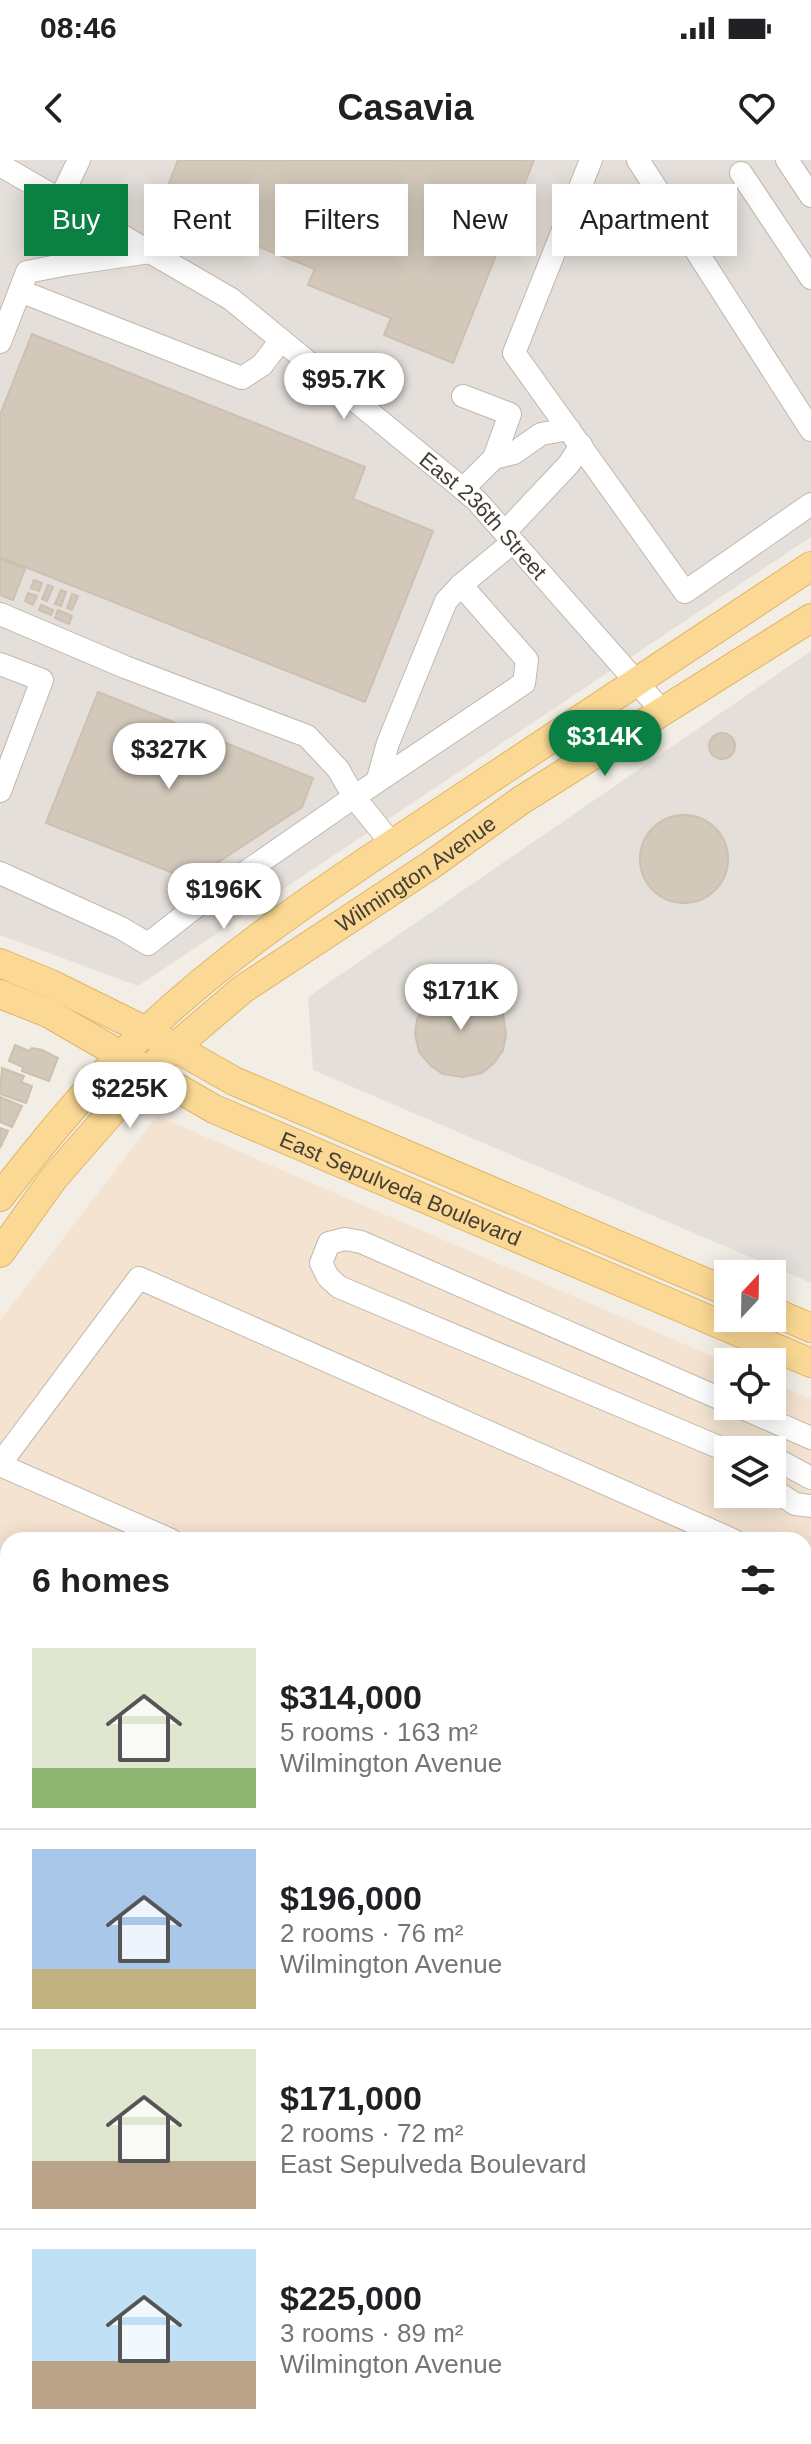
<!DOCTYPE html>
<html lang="en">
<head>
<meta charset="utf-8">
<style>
	:root { --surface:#fff; --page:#f2f2f2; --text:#202124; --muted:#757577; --line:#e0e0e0; --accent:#0b8043 }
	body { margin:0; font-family:Arial,sans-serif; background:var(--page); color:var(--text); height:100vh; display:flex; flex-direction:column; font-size:30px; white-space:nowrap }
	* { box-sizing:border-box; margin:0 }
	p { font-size:26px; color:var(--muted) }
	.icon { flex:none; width:44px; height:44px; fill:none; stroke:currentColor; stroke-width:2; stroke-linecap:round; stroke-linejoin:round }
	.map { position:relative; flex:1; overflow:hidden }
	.side { position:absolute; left:0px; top:1372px; width:812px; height:912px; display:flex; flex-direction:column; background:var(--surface); border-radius:24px 24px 0 0; box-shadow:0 4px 20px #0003 }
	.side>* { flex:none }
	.guide { position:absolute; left:24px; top:24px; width:764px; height:72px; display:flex; gap:16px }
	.needle { width:52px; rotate:22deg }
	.tools { position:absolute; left:714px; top:1100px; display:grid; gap:16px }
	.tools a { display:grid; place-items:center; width:72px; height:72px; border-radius:0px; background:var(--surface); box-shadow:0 4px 20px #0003; font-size:40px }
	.price { position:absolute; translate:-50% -68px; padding:0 18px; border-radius:28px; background:#fff; color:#222; font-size:26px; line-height:52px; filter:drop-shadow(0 2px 4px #0008) }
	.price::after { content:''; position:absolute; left:50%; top:48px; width:24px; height:18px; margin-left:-12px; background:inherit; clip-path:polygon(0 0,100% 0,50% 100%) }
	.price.on { background:var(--accent); color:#fff }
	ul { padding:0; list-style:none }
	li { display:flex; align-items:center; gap:24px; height:200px; padding:0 32px }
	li+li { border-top:2px solid var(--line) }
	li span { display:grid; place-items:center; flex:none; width:224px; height:160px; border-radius:0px; color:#555 }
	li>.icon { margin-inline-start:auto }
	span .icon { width:96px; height:96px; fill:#fffc; stroke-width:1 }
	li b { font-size:34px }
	h2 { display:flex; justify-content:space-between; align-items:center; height:96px; padding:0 32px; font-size:34px }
	.tag { padding:0 28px; border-radius:0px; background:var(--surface); box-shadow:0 4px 20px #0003; font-size:28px; line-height:72px }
	.tag.on { background:var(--accent); color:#fff }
	.status { display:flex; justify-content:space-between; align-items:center; height:56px; padding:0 40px; background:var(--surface); direction:ltr }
	.status svg { height:22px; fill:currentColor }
	header { display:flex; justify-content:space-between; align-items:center; height:104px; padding:0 32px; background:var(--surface); font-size:36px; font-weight:800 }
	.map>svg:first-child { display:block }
	.commercial { fill:#f4e3d0; fill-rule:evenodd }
	.industrial { fill:#e4dfda }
	.building { fill:#d3c9bb; stroke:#cec0ae; stroke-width:2 }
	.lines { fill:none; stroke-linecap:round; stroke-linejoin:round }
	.minor-casing { stroke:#c0b8ab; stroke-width:24 }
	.major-casing { stroke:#e0b566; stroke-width:30 }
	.minor { stroke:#fff; stroke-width:22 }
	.major { stroke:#fbd995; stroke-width:28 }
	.labels { text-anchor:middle; stroke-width:6; stroke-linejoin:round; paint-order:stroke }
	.street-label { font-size:22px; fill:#443e35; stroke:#fff }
</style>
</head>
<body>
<div class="status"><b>08:46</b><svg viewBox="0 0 49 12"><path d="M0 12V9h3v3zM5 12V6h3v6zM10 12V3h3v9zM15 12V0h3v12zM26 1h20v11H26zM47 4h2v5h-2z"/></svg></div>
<header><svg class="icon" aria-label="back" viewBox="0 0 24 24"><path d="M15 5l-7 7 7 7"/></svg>Casavia<svg class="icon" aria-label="heart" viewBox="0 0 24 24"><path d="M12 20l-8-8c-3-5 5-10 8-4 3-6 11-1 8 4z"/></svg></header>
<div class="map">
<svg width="811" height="2284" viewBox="0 0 811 2284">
	<rect width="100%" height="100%" fill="#f2eee5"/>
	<!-- commercial -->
	<path class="commercial" d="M 157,956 L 728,1203 L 728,1246 L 772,1246 L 772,1222 L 811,1239 L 811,2195 L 804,2192 L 804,1380 L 8,1380 L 8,1852 L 0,1848 L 0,1161 ZM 728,1290 L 772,1290 L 772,1334 L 728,1334 Z"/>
	<!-- industrial -->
	<path class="industrial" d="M 0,0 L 811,0 L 811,377 L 138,826 L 0,775 Z
		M 811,491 L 811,1123 L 313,910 L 308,837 Z
		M 0,1856 L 8,1860 L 8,2276 L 804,2276 L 804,2216 L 811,2219 L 811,2284 L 0,2284 Z"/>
	<!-- building -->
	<path class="building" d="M 178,0 L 534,0 L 453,203 L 384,175 L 391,158 L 308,125 L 315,109 L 229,75 L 237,57 L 167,29 Z
		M 32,174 L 365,307 L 353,339 L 433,371 L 365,542 L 0,397 L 0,255 Z
		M 0,399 L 25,409 L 13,440 L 0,435 Z
		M 34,420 L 42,423 L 39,431 L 31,428 Z
		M 48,425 L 53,427 L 47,441 L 42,439 Z
		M 61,430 L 66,432 L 61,446 L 55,444 Z
		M 28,433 L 37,436 L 33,445 L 25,441 Z
		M 72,434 L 78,436 L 72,450 L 67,448 Z
		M 41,445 L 53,450 L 51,455 L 39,450 Z
		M 58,450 L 72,456 L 69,464 L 55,458 Z
		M 98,532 L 313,618 L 302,647 L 191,720 L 46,663 Z
		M709 586a13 13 0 1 1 26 0a13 13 0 1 1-26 0Z
		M640 699a44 44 0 1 1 88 0a44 44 0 1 1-88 0Z
		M 458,826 L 476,828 L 492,835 L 503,854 L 506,875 L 503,890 L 494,903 L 482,913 L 463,917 L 443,914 L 431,906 L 419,892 L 415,874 L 417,859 L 425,844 L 438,832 Z
		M 15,885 L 29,891 L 32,888 L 42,890 L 58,898 L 49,921 L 22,911 L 23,907 L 9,901 Z
		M 2,908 L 24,916 L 21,922 L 32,926 L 26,943 L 0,934 Z
		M 0,937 L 22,946 L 12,967 L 0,962 Z
		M 0,968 L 8,971 L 0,988 Z
		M 119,2276 L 303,2276 L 304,2284 L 118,2284 Z
		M 588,2276 L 757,2276 L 757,2284 L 587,2284 Z"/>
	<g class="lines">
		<defs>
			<g id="minor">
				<path d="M 591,0 L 514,193 L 685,432 L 811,344"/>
				<path d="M 638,0 L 811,270"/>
				<path d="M 787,0 L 811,36"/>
				<path id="s1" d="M 0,5 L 231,139 L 463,329 L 477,341 L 662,551"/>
				<path d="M 741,13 L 811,118"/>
				<path d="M 60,39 L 79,0"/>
				<path d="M 20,131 L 242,218 L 262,205 L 281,180"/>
				<path d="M 0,182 L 27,112 L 68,104 L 150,92"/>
				<path d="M 463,236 L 510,254 L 494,298 L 463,329"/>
				<path d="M 494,298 L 514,293 L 541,274 L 569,269"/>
				<path d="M 505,372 L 569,304 L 581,285"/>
				<path d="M 461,425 L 513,382"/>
				<path d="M 0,454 L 125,507 L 307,576 L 338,609 L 354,637 L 524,523 L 527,500 L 461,425 L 446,441 L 388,583 L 378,619"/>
				<path d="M 0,504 L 42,520 L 0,631"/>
				<path d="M 0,713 L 121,768 L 148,784 L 194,748 L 354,637 L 392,684"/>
				<path d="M 728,1242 L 361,1082 L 345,1079 L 329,1083 L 321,1103 L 328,1117 L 339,1127 L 728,1291"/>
				<path d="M 738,1246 L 811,1278"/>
				<path d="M 772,1297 L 811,1318"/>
				<path d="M 0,1304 L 139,1118 L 733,1380"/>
				<path d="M 0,1305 L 171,1380"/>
				<path d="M 772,1329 L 795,1344 L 811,1346"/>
				<path d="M 804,1411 L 811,1415"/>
				<path d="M 0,1433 L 8,1437"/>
				<path d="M 804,1610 L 811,1600"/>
				<path d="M 0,1683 L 8,1686"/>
				<path d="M 0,1788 L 8,1792"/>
				<path d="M 804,1869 L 811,1872"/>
				<path d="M 804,2013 L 811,2016"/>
			</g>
			<g id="major">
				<path d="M 0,803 L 51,824 L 146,871 L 234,921 L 728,1132"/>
				<path id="s2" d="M 0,834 L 48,853 L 214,949 L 811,1203"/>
				<path d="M 0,1037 C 34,993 70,948 109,908 C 217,794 354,710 484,623 C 593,551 702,479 811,406"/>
				<path id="s3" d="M 0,1093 L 53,1019 L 149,909 L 243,829 L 431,705 L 520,641 L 811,458"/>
				<path d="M 772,1151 L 811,1168"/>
			</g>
		</defs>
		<!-- minor casing -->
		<use href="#minor" class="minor-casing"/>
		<!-- major casing -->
		<use href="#major" class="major-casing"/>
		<!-- minor -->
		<use href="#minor" class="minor"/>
		<!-- major -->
		<use href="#major" class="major"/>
	</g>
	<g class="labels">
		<!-- street labels -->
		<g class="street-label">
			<text dy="8" stroke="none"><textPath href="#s1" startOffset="600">East 236th Street</textPath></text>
			<text dy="8" stroke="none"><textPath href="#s3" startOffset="568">Wilmington Avenue</textPath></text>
			<text dy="8" stroke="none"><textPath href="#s2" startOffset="446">East Sepulveda Boulevard</textPath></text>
		</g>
	</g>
</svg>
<div class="tools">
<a><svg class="needle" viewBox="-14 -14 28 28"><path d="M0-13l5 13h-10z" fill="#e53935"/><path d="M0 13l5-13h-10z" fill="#757577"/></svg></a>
<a><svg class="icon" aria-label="locate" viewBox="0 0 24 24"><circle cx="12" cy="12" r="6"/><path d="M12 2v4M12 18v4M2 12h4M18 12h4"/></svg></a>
<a><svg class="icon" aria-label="layers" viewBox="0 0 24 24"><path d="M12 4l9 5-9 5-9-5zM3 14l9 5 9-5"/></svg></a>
</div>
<b class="price" style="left:344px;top:261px">$95.7K</b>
<b class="price on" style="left:605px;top:618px">$314K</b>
<b class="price" style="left:169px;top:631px">$327K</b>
<b class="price" style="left:224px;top:771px">$196K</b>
<b class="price" style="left:461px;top:872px">$171K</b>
<b class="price" style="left:130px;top:970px">$225K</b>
<div class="guide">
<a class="tag on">Buy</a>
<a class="tag">Rent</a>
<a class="tag">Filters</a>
<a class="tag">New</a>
<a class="tag">Apartment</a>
</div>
<section class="side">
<h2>6 homes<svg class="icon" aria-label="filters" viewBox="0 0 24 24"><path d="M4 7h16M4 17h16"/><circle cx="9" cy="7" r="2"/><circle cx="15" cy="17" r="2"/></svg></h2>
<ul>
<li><span style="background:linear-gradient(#dfe7d0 75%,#8fb573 0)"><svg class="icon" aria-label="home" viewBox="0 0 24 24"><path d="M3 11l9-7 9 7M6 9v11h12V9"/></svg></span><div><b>$314,000</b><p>5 rooms · 163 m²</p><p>Wilmington Avenue</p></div></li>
<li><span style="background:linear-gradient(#a9c7e8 75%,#c2b280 0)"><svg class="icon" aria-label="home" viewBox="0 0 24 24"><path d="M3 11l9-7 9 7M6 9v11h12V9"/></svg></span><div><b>$196,000</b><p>2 rooms · 76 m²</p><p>Wilmington Avenue</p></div></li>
<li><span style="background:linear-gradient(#dfe7d0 70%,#b9a48a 0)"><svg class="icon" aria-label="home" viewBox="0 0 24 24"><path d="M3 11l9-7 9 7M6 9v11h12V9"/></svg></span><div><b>$171,000</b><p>2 rooms · 72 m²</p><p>East Sepulveda Boulevard</p></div></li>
<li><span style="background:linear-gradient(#bfe0f5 70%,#b9a48a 0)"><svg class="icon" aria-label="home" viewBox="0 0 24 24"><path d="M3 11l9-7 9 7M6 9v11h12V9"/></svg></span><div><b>$225,000</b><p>3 rooms · 89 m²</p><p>Wilmington Avenue</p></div></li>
</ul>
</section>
</div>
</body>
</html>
